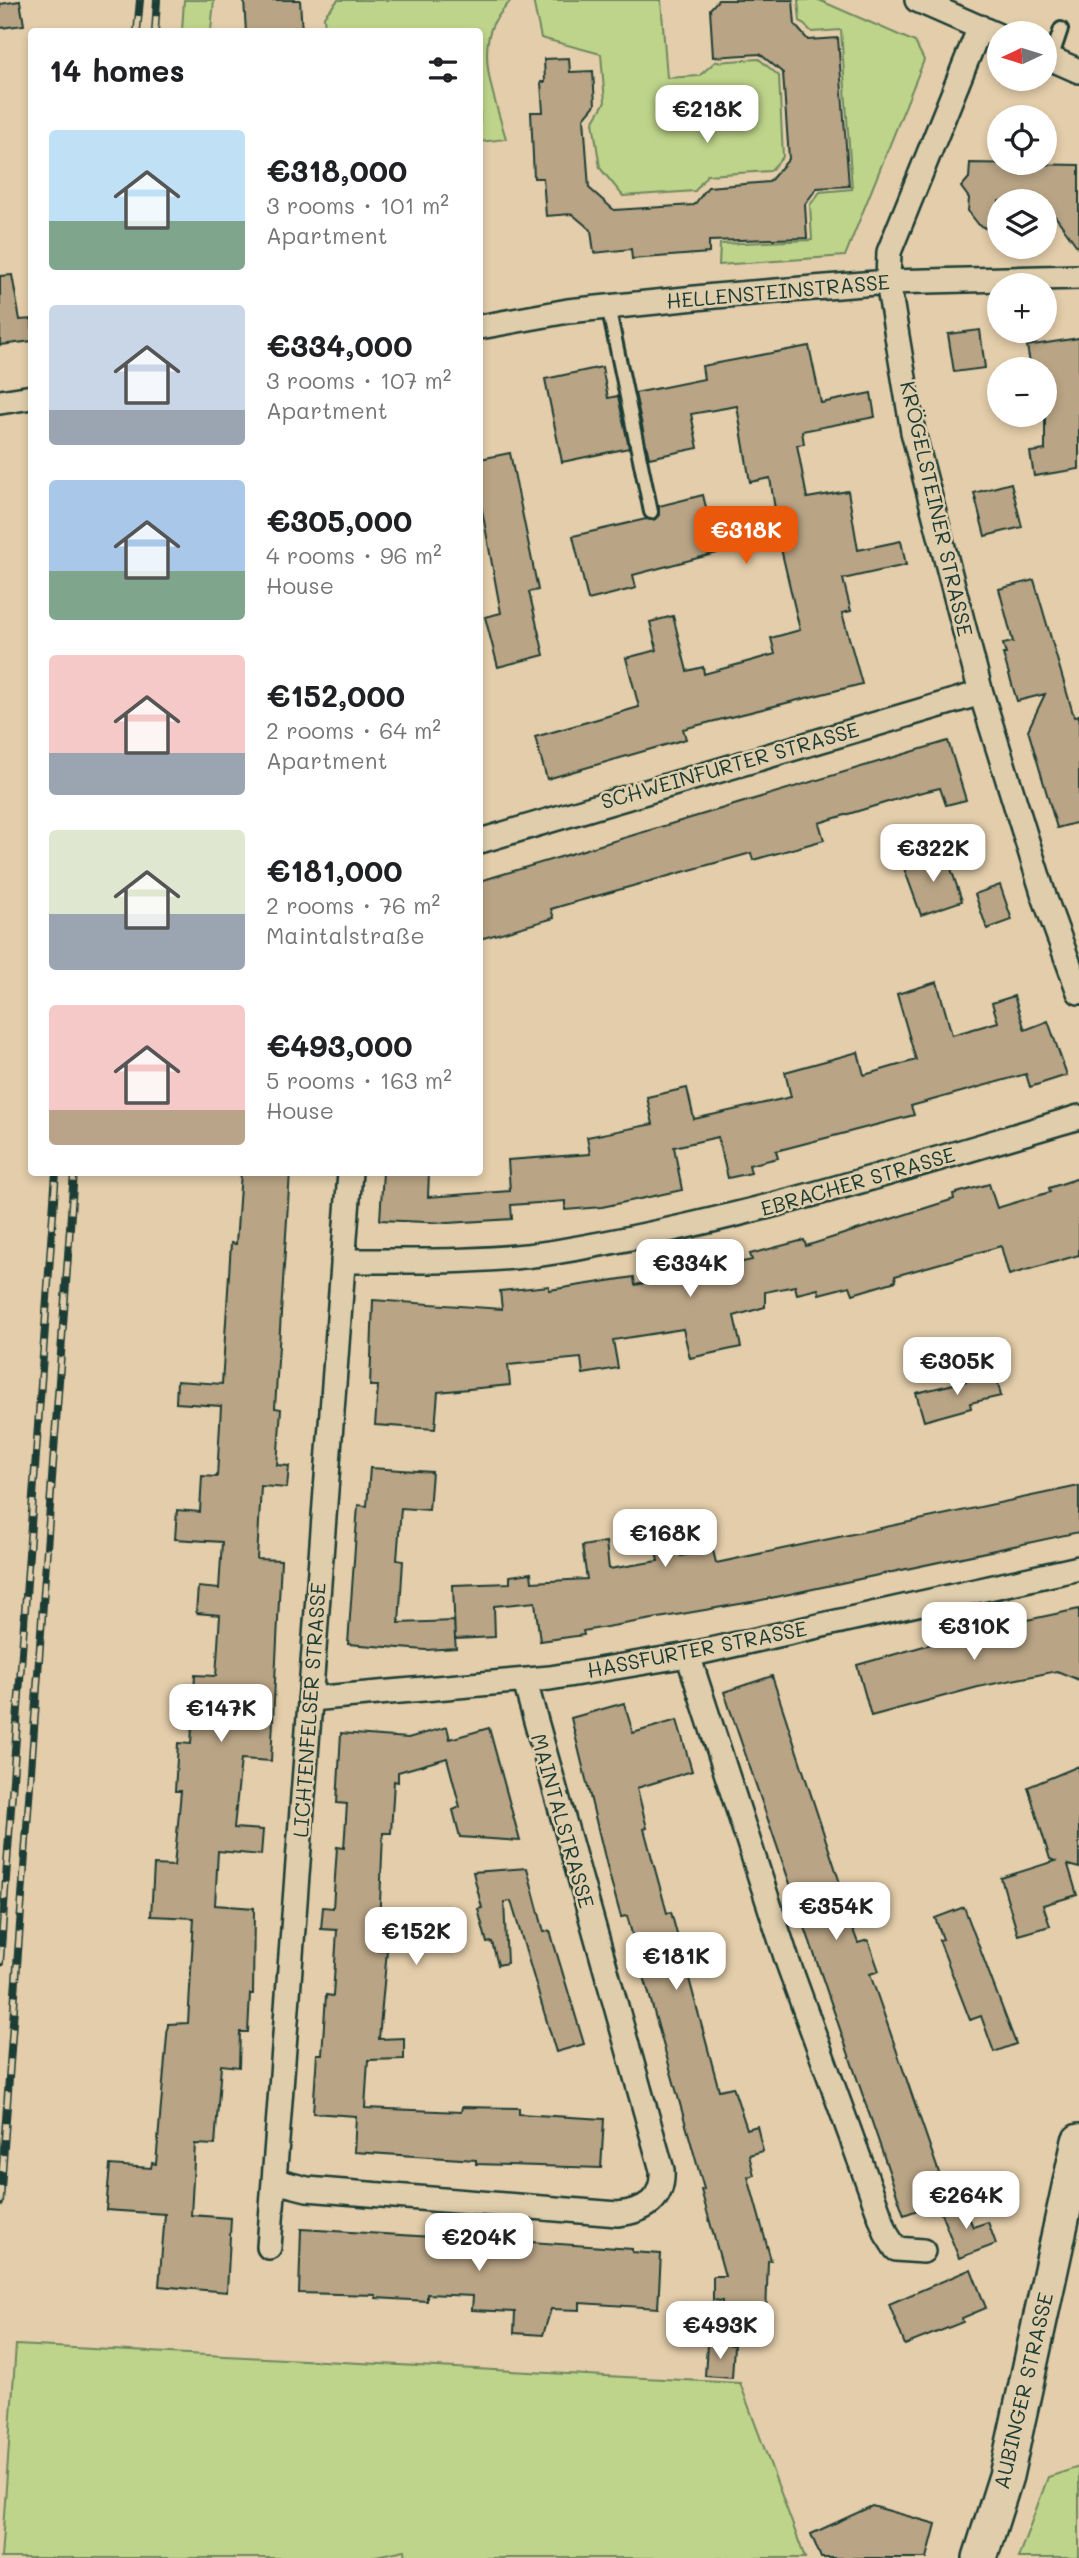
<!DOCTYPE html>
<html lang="en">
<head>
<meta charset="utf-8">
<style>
	:root { --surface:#fff; --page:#f6f6f6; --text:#202124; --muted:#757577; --accent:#ea580c }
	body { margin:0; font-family:Mali,sans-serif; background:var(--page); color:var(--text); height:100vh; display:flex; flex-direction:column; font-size:26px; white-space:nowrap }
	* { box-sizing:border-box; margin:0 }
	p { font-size:23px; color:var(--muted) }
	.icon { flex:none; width:38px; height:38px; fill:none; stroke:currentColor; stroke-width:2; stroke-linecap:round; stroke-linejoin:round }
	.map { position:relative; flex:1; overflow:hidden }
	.side { position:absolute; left:28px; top:28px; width:455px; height:1148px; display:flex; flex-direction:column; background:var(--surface); border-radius:7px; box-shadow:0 4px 10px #0003 }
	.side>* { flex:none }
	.needle { width:46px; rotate:266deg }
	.fabs { position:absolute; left:987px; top:21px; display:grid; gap:14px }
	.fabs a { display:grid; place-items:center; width:70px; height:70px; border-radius:50%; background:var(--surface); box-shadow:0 4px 10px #0003; font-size:35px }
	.price { position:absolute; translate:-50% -60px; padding:0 16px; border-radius:14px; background:#fff; color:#222; font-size:23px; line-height:46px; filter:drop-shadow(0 2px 4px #0008) }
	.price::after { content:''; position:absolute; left:50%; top:42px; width:21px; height:16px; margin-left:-10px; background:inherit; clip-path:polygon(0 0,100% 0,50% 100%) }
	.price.selected { background:var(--accent); color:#fff }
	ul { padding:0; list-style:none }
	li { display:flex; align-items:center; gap:21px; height:175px; padding:0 21px }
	li span { display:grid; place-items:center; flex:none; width:196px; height:140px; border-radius:7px; color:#555 }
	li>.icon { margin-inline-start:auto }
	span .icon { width:84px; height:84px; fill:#fffc; stroke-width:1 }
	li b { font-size:30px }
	h2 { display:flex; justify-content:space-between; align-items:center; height:84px; padding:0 21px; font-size:30px }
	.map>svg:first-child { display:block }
	.green { fill:#bed48a; stroke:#6e885f; stroke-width:2 }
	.building { fill:#b9a485; stroke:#1f3d34; stroke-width:2 }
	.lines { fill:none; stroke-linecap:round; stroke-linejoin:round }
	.service-casing { stroke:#1f3d34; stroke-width:18 }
	.minor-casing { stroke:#1f3d34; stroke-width:28 }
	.secondary-casing { stroke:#1f3d34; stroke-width:38 }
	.service { stroke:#dfcdab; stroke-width:12 }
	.minor { stroke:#dfcdab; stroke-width:23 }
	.secondary { stroke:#dfcdab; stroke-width:33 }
	.rail-casing { stroke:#1f3d34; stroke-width:8 }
	.rail { stroke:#dfcdab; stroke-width:5; stroke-dasharray:16; stroke-linecap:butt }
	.labels { text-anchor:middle; stroke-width:5; stroke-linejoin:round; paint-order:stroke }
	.street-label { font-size:21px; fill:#1f3d34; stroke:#dfcdab }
</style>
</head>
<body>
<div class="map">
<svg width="1079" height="2558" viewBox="0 0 1079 2558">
	<rect width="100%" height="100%" fill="#e3cdaa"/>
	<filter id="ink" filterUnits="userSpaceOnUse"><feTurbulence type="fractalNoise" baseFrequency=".0143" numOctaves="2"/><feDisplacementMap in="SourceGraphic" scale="14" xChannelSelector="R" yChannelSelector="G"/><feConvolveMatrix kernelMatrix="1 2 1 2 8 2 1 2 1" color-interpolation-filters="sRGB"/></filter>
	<g filter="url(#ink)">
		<!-- green -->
		<path class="green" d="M 184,0 L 214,0 L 211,31 L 182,31 Z
			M 338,0 L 511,0 C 505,8 496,17 492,26 C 478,60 497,106 506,139 L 480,142 L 480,32 L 325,31 L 324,16 Z
			M 533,0 L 661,0 L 667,78 L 699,76 L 715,62 L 759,59 L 779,76 L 783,157 L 770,171 L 707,175 L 695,191 L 623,196 L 600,168 L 593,122 L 605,102 L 601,54 L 541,38 Z
			M 798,0 L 819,0 L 915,42 L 924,60 L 845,256 L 719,265 L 720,244 L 812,240 L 810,205 L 820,192 L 852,189 L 841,30 L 812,32 L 800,21 Z
			M 16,2345 L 740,2383 L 805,2558 L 406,2558 L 405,2550 L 366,2558 L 1,2558 Z
			M 1079,2467 L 1079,2558 L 1018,2558 L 1048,2477 Z"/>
		<!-- building -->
		<path class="building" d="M 244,0 L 300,0 L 302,32 L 246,32 Z
			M 718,0 L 793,0 L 795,25 L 808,40 L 838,38 L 849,186 L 817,188 L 805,204 L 807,238 L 709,241 L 709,253 L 632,259 L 631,249 L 594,253 L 591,230 L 572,214 L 546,216 L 543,178 L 534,178 L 531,112 L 543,112 L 541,82 L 545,82 L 544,59 L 569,58 L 570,72 L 593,71 L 595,105 L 584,118 L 589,188 L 614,210 L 694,205 L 708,187 L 769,182 L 789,159 L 783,73 L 760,54 L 713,57 L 710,9 Z
			M 20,1 L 24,25 L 0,28 L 0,4 Z
			M 970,163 L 1079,165 L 1079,249 L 1055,216 L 1045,216 L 1045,201 L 999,201 L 999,221 L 987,229 L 979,225 L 968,211 L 969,198 L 961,187 L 969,178 Z
			M 12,275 L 20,320 L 32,319 L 32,341 L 0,345 L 0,276 Z
			M 980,330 L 985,368 L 954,372 L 948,334 Z
			M 1079,338 L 1079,469 L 1034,476 L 1030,452 L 1045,450 L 1045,369 L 1031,369 L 1027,346 Z
			M 809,346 L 821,403 L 871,393 L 875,417 L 802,431 L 804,444 L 797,445 L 807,498 L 848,491 L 858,550 L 901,541 L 906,565 L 843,579 L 851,611 L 842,613 L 862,684 L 683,729 L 686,739 L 547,779 L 535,737 L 639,707 L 626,658 L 657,650 L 650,622 L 673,616 L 687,671 L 703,667 L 704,674 L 775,654 L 771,638 L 800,630 L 782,553 L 770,478 L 750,482 L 737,406 L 691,414 L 698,448 L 649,458 L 635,393 L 704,379 L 702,366 Z
			M 602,367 L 608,398 L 618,396 L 629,448 L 562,462 L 545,379 Z
			M 510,453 L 538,590 L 529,592 L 544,655 L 498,667 L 485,617 L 501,613 L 480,499 L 480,459 Z
			M 1011,483 L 1022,527 L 985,536 L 974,493 Z
			M 703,495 L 717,553 L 633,575 L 636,588 L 588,600 L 573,536 L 646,519 L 653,520 L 659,515 L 659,506 Z
			M 1034,580 L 1074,717 L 1079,715 L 1079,822 L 1057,828 L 1028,730 L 1045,694 L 1017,701 L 1003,654 L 1006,654 L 1003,644 L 1013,642 L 999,589 Z
			M 948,741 L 966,800 L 946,805 L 940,788 L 914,794 L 819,823 L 824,840 L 753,860 L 751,853 L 568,904 L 551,909 L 554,918 L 480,939 L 480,881 Z
			M 946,854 L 962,901 L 921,915 L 904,868 Z
			M 1000,885 L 1012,920 L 987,929 L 975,894 Z
			M 937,982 L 952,1035 L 998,1022 L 992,1003 L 1014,996 L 1025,1030 L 1048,1021 L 1067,1075 L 1030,1087 L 1026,1074 L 911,1106 L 914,1115 L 776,1151 L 778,1158 L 749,1165 L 751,1173 L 728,1178 L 718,1137 L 674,1147 L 682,1190 L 602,1207 L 565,1210 L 565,1201 L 511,1205 L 512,1219 L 448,1223 L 380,1220 L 383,1172 L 429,1172 L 428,1197 L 510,1191 L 508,1160 L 590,1154 L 587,1137 L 653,1124 L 647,1097 L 687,1088 L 694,1119 L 791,1097 L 785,1072 L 858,1052 L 864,1075 L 916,1060 L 897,994 Z
			M 241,1172 L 290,1172 L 275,1408 L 281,1409 L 277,1465 L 289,1466 L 287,1488 L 261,1486 L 257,1559 L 281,1560 L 271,1761 L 241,1759 L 234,1828 L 263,1830 L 261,1855 L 218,1851 L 215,1905 L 254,1908 L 253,1994 L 250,1994 L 248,2032 L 240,2032 L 239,2067 L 221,2065 L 215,2145 L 195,2144 L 191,2215 L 231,2218 L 227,2292 L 159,2286 L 165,2214 L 106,2210 L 110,2165 L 151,2168 L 152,2163 L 156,2164 L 168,2024 L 188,2023 L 194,1918 L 151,1916 L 154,1865 L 174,1866 L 181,1791 L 175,1791 L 178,1743 L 191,1744 L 195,1675 L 216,1676 L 220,1615 L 196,1613 L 198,1587 L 219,1589 L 222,1542 L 175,1539 L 177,1510 L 200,1512 L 202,1476 L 217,1477 L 221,1406 L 176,1403 L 177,1381 L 222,1384 L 231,1243 L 236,1244 Z
			M 1079,1178 L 1079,1255 L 1009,1275 L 1001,1246 L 895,1276 L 896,1281 L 853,1294 L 850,1286 L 819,1294 L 818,1289 L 797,1294 L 795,1286 L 765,1292 L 765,1307 L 734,1316 L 741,1347 L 690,1358 L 683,1329 L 613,1340 L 618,1368 L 583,1374 L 581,1358 L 508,1365 L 510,1385 L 438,1392 L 435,1429 L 375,1425 L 378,1386 L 370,1386 L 373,1300 L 502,1309 L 500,1291 L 549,1286 L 549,1290 L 634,1277 L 635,1285 L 752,1260 L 750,1254 L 804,1240 L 806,1246 L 954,1199 L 953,1194 L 989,1184 L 997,1208 L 1050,1192 L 1049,1188 Z
			M 996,1374 L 1001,1396 L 970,1403 L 971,1408 L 924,1421 L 916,1393 Z
			M 370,1468 L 432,1472 L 429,1510 L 401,1508 L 397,1560 L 403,1561 L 399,1623 L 454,1621 L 455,1639 L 453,1585 L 510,1583 L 510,1576 L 531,1573 L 532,1582 L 587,1579 L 582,1546 L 606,1542 L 609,1569 L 658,1561 L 653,1533 L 676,1528 L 681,1556 L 713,1550 L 716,1563 L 1079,1486 L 1079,1532 L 757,1601 L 583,1631 L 584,1635 L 540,1641 L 535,1602 L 494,1606 L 495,1637 L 455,1639 L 456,1648 L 426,1650 L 348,1644 L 358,1505 L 367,1506 Z
			M 1079,1609 L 1079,1680 L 1057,1671 L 978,1687 L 871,1716 L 857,1665 L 984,1629 Z
			M 772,1676 L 840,1883 L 836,1884 L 858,1943 L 868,1940 L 879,1971 L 870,1974 L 948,2199 L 904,2215 L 724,1692 Z
			M 624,1703 L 633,1733 L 677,1720 L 692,1771 L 637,1788 L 647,1828 L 644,1829 L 667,1913 L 671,1912 L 719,2090 L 733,2087 L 747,2129 L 757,2126 L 763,2151 L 749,2155 L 754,2175 L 748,2177 L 771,2260 L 768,2261 L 766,2314 L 722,2313 L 722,2301 L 713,2300 L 713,2276 L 725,2276 L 701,2190 L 704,2189 L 627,1916 L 621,1917 L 609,1874 L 571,1718 Z
			M 447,1727 L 450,1739 L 489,1728 L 520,1841 L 460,1837 L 453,1810 L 460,1807 L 447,1758 L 398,1772 L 398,1782 L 394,1781 L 391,1833 L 383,1833 L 378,1950 L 387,1950 L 379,2039 L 404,2038 L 404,2059 L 368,2060 L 365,2108 L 461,2112 L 462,2107 L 519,2108 L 519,2114 L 604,2119 L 601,2168 L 476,2164 L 476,2160 L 354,2152 L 356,2116 L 313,2113 L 317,2054 L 322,2054 L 326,1995 L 333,1996 L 337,1930 L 321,1929 L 323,1907 L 333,1908 L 337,1847 L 344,1848 L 347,1804 L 337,1803 L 341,1733 L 408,1738 Z
			M 1079,1766 L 1079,1868 L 1068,1865 L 1077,1895 L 1043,1905 L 1050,1926 L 1018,1935 L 1001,1878 L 1055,1861 L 1050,1859 L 1028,1787 Z
			M 527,1868 L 544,1932 L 550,1931 L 584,2044 L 556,2052 L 511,1901 L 504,1902 L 507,1963 L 498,1965 L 492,1942 L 487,1943 L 478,1909 L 482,1908 L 473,1872 Z
			M 964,1907 L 1016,2044 L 994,2052 L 981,2016 L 970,2020 L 939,1940 L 943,1939 L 935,1918 Z
			M 962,2201 L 973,2227 L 988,2222 L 996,2244 L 959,2258 L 940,2211 Z
			M 301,2229 L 466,2239 L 466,2246 L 531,2249 L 531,2242 L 632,2249 L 632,2252 L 661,2254 L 658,2308 L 580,2303 L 580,2310 L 551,2309 L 543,2335 L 514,2333 L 515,2312 L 472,2310 L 473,2296 L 427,2294 L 427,2301 L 376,2298 L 376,2295 L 299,2293 Z
			M 971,2269 L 986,2308 L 962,2318 L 963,2322 L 905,2345 L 889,2304 Z
			M 707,2344 L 734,2345 L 732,2378 L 705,2376 Z
			M 872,2506 L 936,2524 L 927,2558 L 821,2558 L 811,2534 Z"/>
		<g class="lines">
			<defs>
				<path id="service" d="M 1051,59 L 1061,29
					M 608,306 L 651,512"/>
				<path id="minor" d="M 917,0 L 999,36
					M 980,27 L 889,252 L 888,282 L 913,432 L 981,693 L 1044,896 L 1079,992
					M 1045,56 L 1079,71
					M 480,327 L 568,311 L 715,296 L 888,282 L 1079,277
					M 0,402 L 32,397
					M 480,841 L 981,693
					M 343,1261 C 413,1261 486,1263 555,1252 C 733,1223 906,1168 1079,1117
					M 688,1655 L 788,1963 L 887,2235 L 896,2249 L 923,2251
					M 310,1699 L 550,1678 L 688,1655 L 1079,1568
					M 275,2181 L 307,2189 L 618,2214 C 645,2211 664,2200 662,2170 L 525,1682
					M 269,2247 L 350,1172"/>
				<path id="secondary" d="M 980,2558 L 1006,2476 L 1079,2141"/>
			</defs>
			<!-- service casing -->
			<use href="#service" class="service-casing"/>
			<!-- minor casing -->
			<use href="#minor" class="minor-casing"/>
			<!-- secondary casing -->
			<use href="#secondary" class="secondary-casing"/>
			<!-- service -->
			<use href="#service" class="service"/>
			<!-- minor -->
			<use href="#minor" class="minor"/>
			<!-- secondary -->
			<use href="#secondary" class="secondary"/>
			<defs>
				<path id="rail" d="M 137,32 L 140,0
					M 155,32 L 157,0
					M 0,1963 L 56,1172
					M 0,2203 L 74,1172"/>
			</defs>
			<!-- rail casing -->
			<use href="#rail" class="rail-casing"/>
			<!-- rail -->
			<use href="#rail" class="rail"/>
		</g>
	</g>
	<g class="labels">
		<!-- street labels -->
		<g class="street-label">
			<text transform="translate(778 292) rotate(-5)" y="7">HELLENSTEINSTRASSE</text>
			<text transform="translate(936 509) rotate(77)" y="7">KRÖGELSTEINER STRASSE</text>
			<text transform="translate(730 766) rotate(-16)" y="7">SCHWEINFURTER STRASSE</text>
			<text transform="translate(858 1182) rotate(-16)" y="7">EBRACHER STRASSE</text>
			<text transform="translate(697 1650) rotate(-11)" y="7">HASSFURTER STRASSE</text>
			<text transform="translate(310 1710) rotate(-86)" y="7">LICHTENFELSER STRASSE</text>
			<text transform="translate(562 1821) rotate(74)" y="7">MAINTALSTRASSE</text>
			<text transform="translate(1024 2391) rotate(-77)" y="7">AUBINGER STRASSE</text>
		</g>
	</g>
</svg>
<div class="fabs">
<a><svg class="needle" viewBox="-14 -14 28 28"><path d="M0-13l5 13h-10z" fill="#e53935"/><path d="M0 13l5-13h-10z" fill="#757577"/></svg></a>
<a><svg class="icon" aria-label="locate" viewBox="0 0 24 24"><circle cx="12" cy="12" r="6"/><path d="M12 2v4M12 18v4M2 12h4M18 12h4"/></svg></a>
<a><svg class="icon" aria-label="layers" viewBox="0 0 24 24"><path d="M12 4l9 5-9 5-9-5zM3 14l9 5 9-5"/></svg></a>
<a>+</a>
<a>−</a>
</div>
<b class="price" style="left:707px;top:145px">€218K</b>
<b class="price selected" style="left:746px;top:566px">€318K</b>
<b class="price" style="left:933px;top:884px">€322K</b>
<b class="price" style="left:690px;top:1299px">€334K</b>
<b class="price" style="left:957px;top:1397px">€305K</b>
<b class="price" style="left:665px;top:1569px">€168K</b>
<b class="price" style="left:974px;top:1662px">€310K</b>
<b class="price" style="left:221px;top:1744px">€147K</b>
<b class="price" style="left:836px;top:1942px">€354K</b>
<b class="price" style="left:416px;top:1967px">€152K</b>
<b class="price" style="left:676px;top:1992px">€181K</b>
<b class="price" style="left:966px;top:2231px">€264K</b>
<b class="price" style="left:479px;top:2273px">€204K</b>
<b class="price" style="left:720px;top:2361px">€493K</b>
<section class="side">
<h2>14 homes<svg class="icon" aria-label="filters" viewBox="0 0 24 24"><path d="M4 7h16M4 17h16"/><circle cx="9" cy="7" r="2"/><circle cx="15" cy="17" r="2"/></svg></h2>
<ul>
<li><span style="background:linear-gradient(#bfe0f5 65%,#7fa58c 0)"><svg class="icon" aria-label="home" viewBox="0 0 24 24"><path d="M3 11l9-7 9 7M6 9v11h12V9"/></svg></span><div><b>€318,000</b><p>3 rooms · 101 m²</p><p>Apartment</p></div></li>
<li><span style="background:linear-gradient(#c9d6e8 75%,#9aa5b1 0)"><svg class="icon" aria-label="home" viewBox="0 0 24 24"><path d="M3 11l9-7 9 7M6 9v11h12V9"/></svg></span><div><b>€334,000</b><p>3 rooms · 107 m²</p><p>Apartment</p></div></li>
<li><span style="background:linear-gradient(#a9c7e8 65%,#7fa58c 0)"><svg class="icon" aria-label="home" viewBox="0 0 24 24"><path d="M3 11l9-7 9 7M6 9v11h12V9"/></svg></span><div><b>€305,000</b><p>4 rooms · 96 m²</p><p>House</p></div></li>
<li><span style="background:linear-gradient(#f6c9c9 70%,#9aa5b1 0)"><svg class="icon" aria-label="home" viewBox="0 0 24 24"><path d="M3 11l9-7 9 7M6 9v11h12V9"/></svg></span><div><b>€152,000</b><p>2 rooms · 64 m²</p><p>Apartment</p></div></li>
<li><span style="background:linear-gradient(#dfe7d0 60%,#9aa5b1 0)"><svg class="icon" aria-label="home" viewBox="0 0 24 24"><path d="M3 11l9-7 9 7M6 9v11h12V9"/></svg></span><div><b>€181,000</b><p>2 rooms · 76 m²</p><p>Maintalstraße</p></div></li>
<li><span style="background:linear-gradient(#f6c9c9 75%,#b9a48a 0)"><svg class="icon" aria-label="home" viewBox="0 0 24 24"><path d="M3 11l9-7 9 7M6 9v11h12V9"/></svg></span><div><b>€493,000</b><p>5 rooms · 163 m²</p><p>House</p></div></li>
</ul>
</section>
</div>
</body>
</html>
